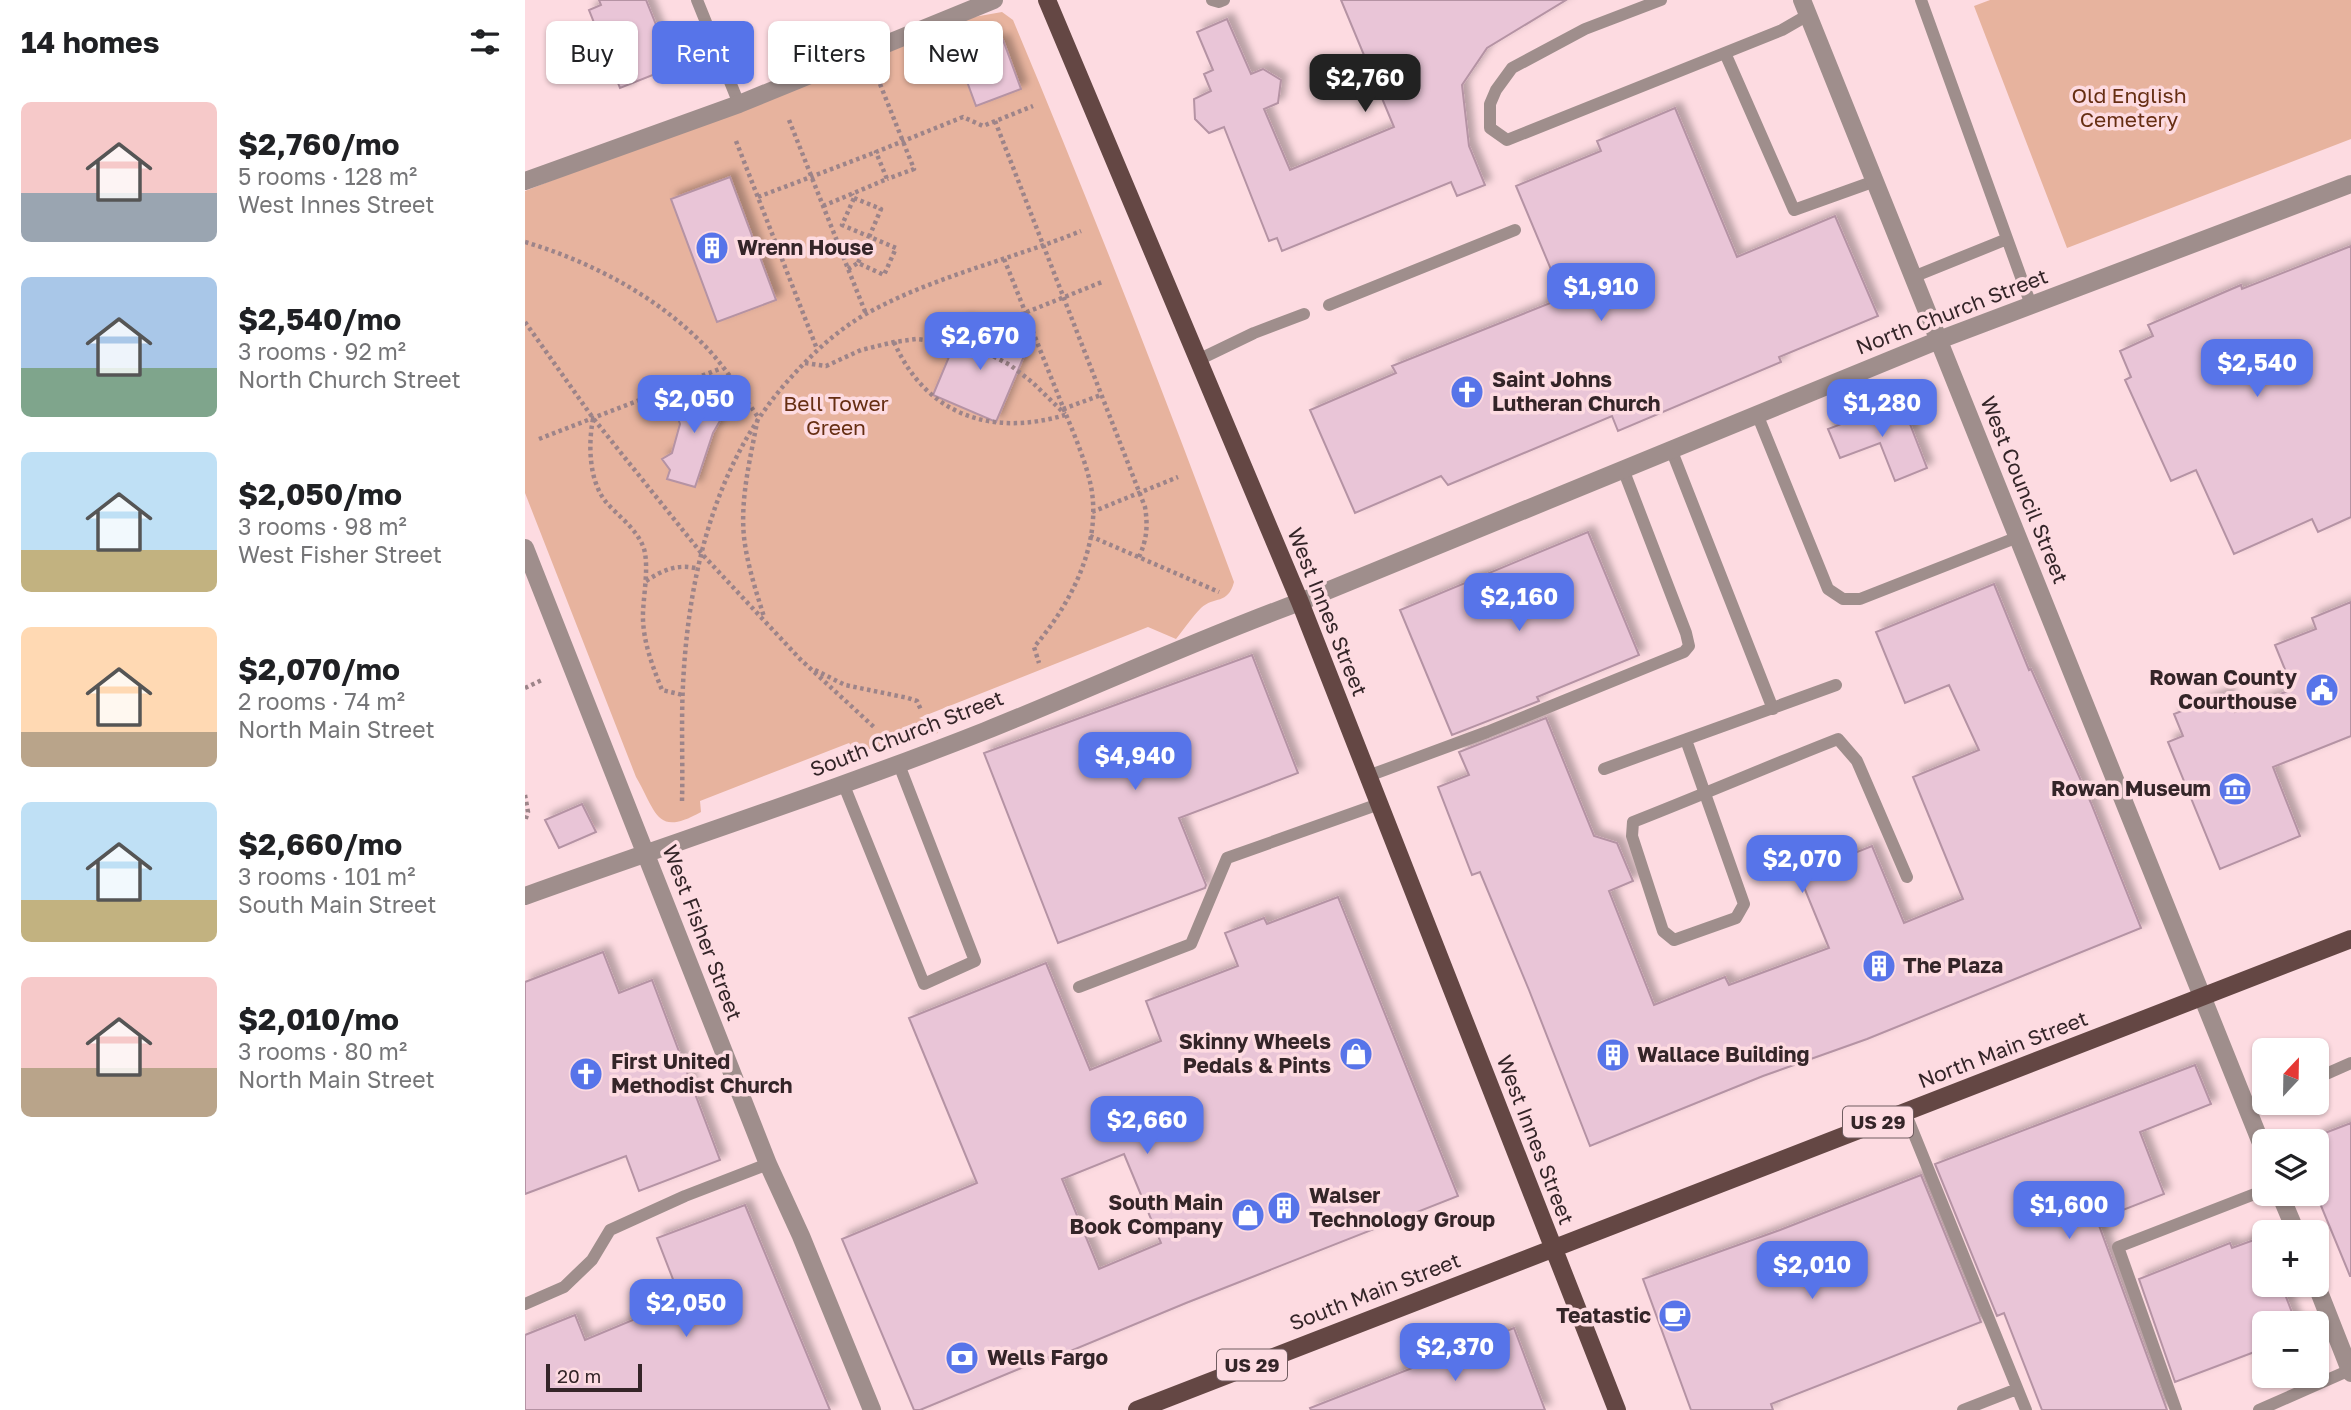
<!DOCTYPE html>
<html lang="en">
<head>
<meta charset="utf-8">
<style>
	:root { --surface:#fff; --page:#f2f2f2; --text:#202124; --muted:#757577; --accent:#5774e9 }
	body { margin:0; font-family:"Golos Text",sans-serif; background:var(--page); color:var(--text); height:100vh; display:flex; flex-direction:column; font-size:26px; white-space:nowrap }
	* { box-sizing:border-box; margin:0 }
	p { font-size:23px; color:var(--muted) }
	.icon { flex:none; width:38px; height:38px; fill:none; stroke:currentColor; stroke-width:2; stroke-linecap:round; stroke-linejoin:round }
	.map { position:relative; flex:1; overflow:hidden }
	.panel { display:flex; flex-direction:column; background:var(--surface); width:525px }
	.panel>* { flex:none }
	.hud { position:absolute; left:21px; top:21px; width:665px; height:63px; display:flex; gap:14px }
	.needle { width:46px; rotate:22deg }
	.tools { position:absolute; left:1727px; top:1038px; display:grid; gap:14px }
	.tools a { display:grid; place-items:center; width:77px; height:77px; border-radius:10px; background:var(--surface); box-shadow:0 2px 5px #0004; font-size:35px }
	.scale { position:absolute; left:21px; bottom:18px; width:96px; box-sizing:border-box; padding-left:7px; border:4px solid #342528; border-top:0; font-size:19px; line-height:24px; white-space:nowrap; color:#342528; -webkit-text-stroke:5px #fddbe1; paint-order:stroke }
	.price { position:absolute; translate:-50% -60px; padding:0 16px; border-radius:14px; background:var(--accent); color:#fff; font-size:23px; line-height:46px; filter:drop-shadow(0 2px 4px #0008) }
	.price::after { content:''; position:absolute; left:50%; top:42px; width:21px; height:16px; margin-left:-10px; background:inherit; clip-path:polygon(0 0,100% 0,50% 100%) }
	.price.active { background:#222; color:#fff }
	ul { padding:0; list-style:none }
	li { display:flex; align-items:center; gap:21px; height:175px; padding:0 21px }
	li span { display:grid; place-items:center; flex:none; width:196px; height:140px; border-radius:10px; color:#555 }
	li>.icon { margin-inline-start:auto }
	span .icon { width:84px; height:84px; fill:#fffc; stroke-width:1 }
	li b { font-size:30px }
	h2 { display:flex; justify-content:space-between; align-items:center; height:84px; padding:0 21px; font-size:30px }
	.pill { padding:0 24px; border-radius:10px; background:var(--surface); box-shadow:0 2px 5px #0004; font-size:24px; line-height:63px }
	.pill.active { background:var(--accent); color:#fff }
	main { display:flex; flex:1; min-height:0 }
	.map>svg:first-child { display:block }
	.green { fill:#e7b39e }
	.building { fill:#e9c5d7; stroke:#b593a4; stroke-width:2; fill-rule:evenodd; filter:url(#shadow) }
	.lines { fill:none; stroke-linecap:round; stroke-linejoin:round }
	.path { stroke:#9d8489; stroke-width:4.5; stroke-dasharray:3.5 3.5; stroke-linecap:butt }
	.service { stroke:#9f8e8c; stroke-width:12 }
	.minor { stroke:#9f8e8c; stroke-width:18 }
	.primary { stroke:#644744; stroke-width:18 }
	.labels { text-anchor:middle; stroke-width:7; stroke-linejoin:round; paint-order:stroke }
	.shield { fill:#fddbe1; stroke:#705c60; stroke-width:2 }
	.shield-label { font-size:19px; font-weight:bold; fill:#342528 }
	.park-label { font-size:21px; fill:#662e13; stroke:#fddbe1 }
	.poi-label { font-size:21px; font-weight:bold; fill:#342528; stroke:#fddbe1; text-anchor:start }
	.street-label { font-size:21px; fill:#342528; stroke:#fddbe1 }
</style>
</head>
<body>
<main>
<section class="panel">
<h2>14 homes<svg class="icon" aria-label="filters" viewBox="0 0 24 24"><path d="M4 7h16M4 17h16"/><circle cx="9" cy="7" r="2"/><circle cx="15" cy="17" r="2"/></svg></h2>
<ul>
<li><span style="background:linear-gradient(#f6c9c9 65%,#9aa5b1 0)"><svg class="icon" aria-label="home" viewBox="0 0 24 24"><path d="M3 11l9-7 9 7M6 9v11h12V9"/></svg></span><div><b>$2,760/mo</b><p>5 rooms · 128 m²</p><p>West Innes Street</p></div></li>
<li><span style="background:linear-gradient(#a9c7e8 65%,#7fa58c 0)"><svg class="icon" aria-label="home" viewBox="0 0 24 24"><path d="M3 11l9-7 9 7M6 9v11h12V9"/></svg></span><div><b>$2,540/mo</b><p>3 rooms · 92 m²</p><p>North Church Street</p></div></li>
<li><span style="background:linear-gradient(#bfe0f5 70%,#c2b280 0)"><svg class="icon" aria-label="home" viewBox="0 0 24 24"><path d="M3 11l9-7 9 7M6 9v11h12V9"/></svg></span><div><b>$2,050/mo</b><p>3 rooms · 98 m²</p><p>West Fisher Street</p></div></li>
<li><span style="background:linear-gradient(#ffd9b3 75%,#b9a48a 0)"><svg class="icon" aria-label="home" viewBox="0 0 24 24"><path d="M3 11l9-7 9 7M6 9v11h12V9"/></svg></span><div><b>$2,070/mo</b><p>2 rooms · 74 m²</p><p>North Main Street</p></div></li>
<li><span style="background:linear-gradient(#bfe0f5 70%,#c2b280 0)"><svg class="icon" aria-label="home" viewBox="0 0 24 24"><path d="M3 11l9-7 9 7M6 9v11h12V9"/></svg></span><div><b>$2,660/mo</b><p>3 rooms · 101 m²</p><p>South Main Street</p></div></li>
<li><span style="background:linear-gradient(#f6c9c9 65%,#b9a48a 0)"><svg class="icon" aria-label="home" viewBox="0 0 24 24"><path d="M3 11l9-7 9 7M6 9v11h12V9"/></svg></span><div><b>$2,010/mo</b><p>3 rooms · 80 m²</p><p>North Main Street</p></div></li>
</ul>
</section>
<div class="map">
<svg width="1826" height="1410" viewBox="0 0 1826 1410">
	<defs>
		<filter id="shadow"><feDropShadow dx="6" dy="-6" stdDeviation="3.5" flood-color="#0004"/></filter>
	</defs>
	<rect width="100%" height="100%" fill="#fddbe1"/>
	<!-- green -->
	<path class="green" d="M 1465,0 L 1826,0 L 1826,139 L 1542,248 L 1449,6 Z
		M 477,12 L 488,20 C 566,206 639,393 709,582 C 703,605 689,596 676,608 C 667,617 659,629 651,639 L 623,627 L 394,718 L 414,726 L 413,733 L 332,752 L 324,743 L 175,801 L 176,812 C 131,837 132,813 111,777 L 0,493 L 0,191 L 432,20 Z"/>
	<!-- building -->
	<path class="building" d="M 74,0 L 121,0 L 148,67 L 95,88 L 64,10 L 76,5 Z
		M 816,0 L 1041,0 L 962,48 L 937,85 L 944,146 L 960,185 L 932,196 L 926,182 L 757,251 L 752,238 L 744,241 L 699,127 L 684,133 L 670,119 L 669,99 L 686,91 L 679,74 L 688,70 L 672,32 L 702,19 L 726,74 L 738,69 L 756,80 L 753,103 L 739,109 L 765,170 L 869,127 Z
		M 478,40 L 496,89 L 451,106 L 433,57 Z
		M 1150,108 L 1212,257 L 1310,216 L 1353,316 L 1254,357 L 1256,362 L 1093,431 L 1087,416 L 923,485 L 916,476 L 830,513 L 785,410 L 871,373 L 867,366 L 1038,298 L 991,186 L 1076,151 L 1072,141 Z
		M 205,177 L 251,300 L 192,322 L 146,199 Z
		M 1826,246 L 1826,517 L 1793,532 L 1787,519 L 1709,554 L 1671,470 L 1646,481 L 1600,380 L 1606,377 L 1595,351 L 1628,336 L 1623,325 L 1716,285 L 1717,289 Z
		M 439,321 L 502,349 L 471,422 L 408,395 Z
		M 185,388 L 203,407 L 188,433 L 170,487 L 142,479 L 145,470 L 137,459 L 147,453 L 155,424 L 148,405 Z
		M 1376,401 L 1402,468 L 1370,481 L 1355,443 L 1315,458 L 1303,429 Z
		M 1063,532 L 1114,655 L 1012,697 L 1014,701 L 927,735 L 875,610 Z
		M 1469,584 L 1504,670 L 1506,669 L 1566,803 L 1616,928 L 1342,1039 L 1238,1076 L 1065,1146 L 1004,990 L 955,872 L 947,875 L 913,787 L 944,775 L 934,752 L 1021,718 L 1069,836 L 1092,843 L 1108,881 L 1084,891 L 1129,1005 L 1200,977 L 1204,985 L 1304,948 L 1274,875 L 1347,846 L 1379,923 L 1438,899 L 1388,777 L 1454,750 L 1424,685 L 1380,703 L 1351,632 Z
		M 1826,602 L 1826,736 L 1748,767 L 1775,836 L 1695,869 L 1643,742 L 1658,736 L 1649,714 L 1702,693 L 1710,712 L 1768,689 L 1750,645 L 1791,629 L 1787,618 Z
		M 727,655 L 773,773 L 654,818 L 681,885 L 680,888 L 533,943 L 459,753 Z
		M 57,804 L 71,832 L 34,848 L 20,820 Z
		M 813,897 L 933,1196 L 661,1303 L 524,1360 L 523,1357 L 395,1410 L 389,1410 L 317,1239 L 452,1183 L 384,1018 L 521,963 L 565,1070 L 636,1041 L 621,1001 L 713,966 L 700,933 L 739,918 L 742,924 ZM 599,1154 L 636,1243 L 574,1269 L 537,1179 Z
		M 78,952 L 94,993 L 127,980 L 195,1160 L 114,1191 L 101,1156 L 0,1194 L 0,982 Z
		M 1670,1065 L 1686,1104 L 1615,1132 L 1639,1194 L 1572,1220 L 1642,1410 L 1517,1410 L 1479,1313 L 1472,1316 L 1410,1164 Z
		M 1826,1123 L 1826,1276 L 1825,1276 L 1792,1196 L 1792,1136 Z
		M 1396,1175 L 1456,1322 L 1246,1404 L 1248,1410 L 1166,1410 L 1118,1279 L 1255,1230 Z
		M 220,1205 L 305,1410 L 0,1410 L 0,1335 L 50,1315 L 60,1340 L 156,1300 L 132,1238 Z
		M 1740,1236 L 1740,1284 L 1756,1284 L 1771,1323 L 1740,1323 L 1740,1348 L 1650,1382 L 1614,1279 L 1705,1243 L 1707,1248 Z
		M 989,1328 L 1020,1410 L 786,1410 L 785,1408 Z"/>
	<g class="lines">
		<!-- path -->
		<path class="path" d="M 355,84 L 389,169 L 362,179
			M 264,120 L 341,314
			M 470,121 L 620,507 C 623,526 622,539 614,557
			M 211,141 L 292,349
			M 233,197 L 351,152
			M 329,198 L 356,209 L 333,263
			M 298,206 L 362,179 L 351,152 L 438,117 L 458,126 L 508,106
			M 0,242 C 67,262 133,297 181,347 C 201,368 217,394 233,417 C 226,456 215,497 219,537 C 222,564 231,591 239,617
			M 479,259 C 497,303 514,348 532,392 C 543,421 558,452 565,482 C 579,541 546,604 509,647 L 514,663
			M 323,269 L 333,263 L 359,275 L 371,248 L 317,225 L 329,198 L 327,194
			M 0,322 L 68,418 L 177,554 L 275,659 L 350,728
			M 467,333 L 472,324 L 577,282
			M 369,342 C 401,415 466,437 540,415
			M 280,363 L 301,366 L 336,350 L 369,342 L 391,339 L 437,344 L 462,353 L 485,365 L 507,382 L 540,414
			M 538,409 L 576,395
			M 68,419 C 63,445 64,481 81,502 C 94,517 116,532 120,553 C 123,571 119,593 118,612 C 117,639 127,665 137,690 L 158,695
			M 14,439 L 197,368
			M 567,512 L 653,477
			M 565,536 L 694,592
			M 121,581 C 138,570 153,563 174,569
			M 290,670 L 320,685 L 383,698 L 392,701 L 396,710
			M 0,688 L 17,680
			M 0,795 L 3,812 L 0,821
			M 157,801 C 158,763 156,723 158,685 C 163,578 189,466 260,384 C 284,357 307,334 339,315 C 406,277 485,260 556,231"/>
		<!-- service -->
		<path class="service" d="M 172,0 L 214,104
			M 687,0 L 694,2 L 699,0
			M 1136,0 L 1060,29 L 987,68 L 971,90 L 965,104 L 965,128 L 982,140 L 1257,30 L 1283,15
			M 1396,0 L 1506,305
			M 1200,53 L 1269,210 L 1350,181
			M 1388,277 L 1482,239
			M 804,305 L 990,230
			M 673,360 L 729,333 L 779,314
			M 1232,414 L 1303,589 L 1318,599 L 1335,599 L 1493,537
			M 1146,449 L 1248,709
			M 1161,740 L 1219,904 L 1211,918 L 1149,940 L 1138,931 L 1107,836 L 1108,822 C 1177,795 1244,766 1313,739 L 1332,761 L 1382,877
			M 1079,769 L 1311,685
			M 843,776 L 962,732 L 1159,652 L 1164,646 L 1161,633 L 1098,469
			M 318,783 L 399,984 L 450,961 L 373,762
			M 554,987 L 666,944 L 702,858 L 854,804
			M 1792,1078 L 1826,1063
			M 1723,1111 L 1740,1102
			M 1380,1112 L 1501,1410
			M 0,1304 L 39,1287 L 67,1260 L 85,1230 L 160,1196 L 243,1164
			M 1438,1410 L 1492,1389
			M 1651,1410 L 1593,1247 L 1740,1190
			M 1734,1410 L 1825,1370"/>
		<!-- minor -->
		<path class="minor" d="M 1277,0 L 1740,1153
			M 0,181 L 214,104 L 469,0
			M 0,548 L 243,1164 L 276,1236 L 347,1410
			M 0,896 C 153,841 308,791 460,731 C 565,689 668,641 775,602 L 1414,340 L 1826,184
			M 1755,1194 L 1771,1232
			M 1791,1284 L 1826,1373"/>
		<!-- primary -->
		<path class="primary" d="M 522,0 L 775,602 L 1092,1410
			M 612,1410 L 1826,939"/>
	</g>
	<!-- icons -->
	<defs>
		<symbol id="building-disc" viewBox="-11 -11 22 22"><circle r="9.5" fill="#5774e9" stroke="#fddbe1"/><path d="M-4-6H4V6H1V3H-1V6H-4ZM-2.5-4.3h1.7v1.8h-1.7ZM.8-4.3h1.7v1.8H.8ZM-2.5-1h1.7V.8h-1.7ZM.8-1h1.7V.8H.8Z" fill="#fff"/></symbol>
		<symbol id="church-disc" viewBox="-11 -11 22 22"><circle r="9.5" fill="#5774e9" stroke="#fddbe1"/><path d="M-1.2-6h2.4v3.5h3.3v2.4h-3.3V6h-2.4V-.1h-3.3v-2.4h3.3Z" fill="#fff"/></symbol>
		<symbol id="civic-disc" viewBox="-11 -11 22 22"><circle r="9.5" fill="#5774e9" stroke="#fddbe1"/><path d="M-.6-6.5H3V-4.5H.6V-3L4-1V1h2V6H-6V1h2V-1L-.6-3ZM-1.2 2.5V6h2.4V2.5Z" fill="#fff"/></symbol>
		<symbol id="museum-disc" viewBox="-11 -11 22 22"><circle r="9.5" fill="#5774e9" stroke="#fddbe1"/><path d="M0-6L6-3V-2H-6V-3ZM-5-1h2V3h-2ZM-1-1h2V3h-2ZM3-1h2V3H3ZM-6 4H6V6H-6Z" fill="#fff"/></symbol>
		<symbol id="shop-disc" viewBox="-11 -11 22 22"><circle r="9.5" fill="#5774e9" stroke="#fddbe1"/><path d="M-5-2.5h2.3a2.7 3.5 0 0 1 5.4 0H5L5.5 6h-11ZM-1.5-2.5h3a1.5 2.3 0 0 0-3 0Z" fill="#fff"/></symbol>
		<symbol id="cafe-disc" viewBox="-11 -11 22 22"><circle r="9.5" fill="#5774e9" stroke="#fddbe1"/><path d="M-5.5-4.5H6V0H3Q3 3.5 0 3.5H-2.5Q-5.5 3.5-5.5 0ZM3-3.2v2h1.7v-2ZM-6 4.5H4V6H-6Z" fill="#fff"/></symbol>
		<symbol id="bank-disc" viewBox="-11 -11 22 22"><circle r="9.5" fill="#5774e9" stroke="#fddbe1"/><path d="M-6-4H6V4H-6ZM0-2.3a2.3 2.3 0 1 0 0 4.6a2.3 2.3 0 1 0 0-4.6Z" fill="#fff"/></symbol>
	</defs>
	<g fill-rule="evenodd">
		<use href="#building-disc" x="168" y="229" width="38" height="38"/>
		<use href="#church-disc" x="923" y="373" width="38" height="38"/>
		<use href="#civic-disc" x="1778" y="671" width="38" height="38"/>
		<use href="#museum-disc" x="1691" y="770" width="38" height="38"/>
		<use href="#building-disc" x="1335" y="947" width="38" height="38"/>
		<use href="#shop-disc" x="812" y="1035" width="38" height="38"/>
		<use href="#building-disc" x="1069" y="1036" width="38" height="38"/>
		<use href="#church-disc" x="42" y="1055" width="38" height="38"/>
		<use href="#building-disc" x="740" y="1189" width="38" height="38"/>
		<use href="#shop-disc" x="704" y="1196" width="38" height="38"/>
		<use href="#cafe-disc" x="1131" y="1297" width="38" height="38"/>
		<use href="#bank-disc" x="418" y="1339" width="38" height="38"/>
	</g>
	<g class="labels">
		<!-- shield labels -->
		<g class="shield">
			<rect x="1318" y="1106.5" width="70" height="31" rx="5"/>
			<rect x="692" y="1349.5" width="70" height="31" rx="5"/>
		</g>
		<g class="shield-label">
			<text x="1353" y="1129">US 29</text>
			<text x="727" y="1372">US 29</text>
		</g>
		<!-- park labels -->
		<g class="park-label">
			<text x="1604" y="103">Old English<tspan x="1604" dy="24">Cemetery</tspan></text>
			<text x="311" y="411">Bell Tower<tspan x="311" dy="24">Green</tspan></text>
		</g>
		<!-- poi labels -->
		<g class="poi-label">
			<text x="212" y="255">Wrenn House</text>
			<text x="967" y="387">Saint Johns<tspan x="967" dy="24">Lutheran Church</tspan></text>
			<text x="1772" y="685" text-anchor="end">Rowan County<tspan x="1772" dy="24">Courthouse</tspan></text>
			<text x="1686" y="796" text-anchor="end">Rowan Museum</text>
			<text x="1378" y="973">The Plaza</text>
			<text x="806" y="1049" text-anchor="end">Skinny Wheels<tspan x="806" dy="24">Pedals &amp; Pints</tspan></text>
			<text x="1112" y="1062">Wallace Building</text>
			<text x="86" y="1069">First United<tspan x="86" dy="24">Methodist Church</tspan></text>
			<text x="784" y="1203">Walser<tspan x="784" dy="24">Technology Group</tspan></text>
			<text x="698" y="1210" text-anchor="end">South Main<tspan x="698" dy="24">Book Company</tspan></text>
			<text x="1126" y="1323" text-anchor="end">Teatastic</text>
			<text x="462" y="1365">Wells Fargo</text>
		</g>
		<!-- street labels -->
		<g class="street-label">
			<text transform="translate(1427 312) rotate(-21)" y="7">North Church Street</text>
			<text transform="translate(1499 490) rotate(68)" y="7">West Council Street</text>
			<text transform="translate(802 612) rotate(68)" y="7">West Innes Street</text>
			<text transform="translate(382 734) rotate(-21)" y="7">South Church Street</text>
			<text transform="translate(177 933) rotate(69)" y="7">West Fisher Street</text>
			<text transform="translate(1478 1050) rotate(-21)" y="7">North Main Street</text>
			<text transform="translate(1010 1140) rotate(69)" y="7">West Innes Street</text>
			<text transform="translate(850 1292) rotate(-21)" y="7">South Main Street</text>
		</g>
	</g>
</svg>
<div class="tools">
<a><svg class="needle" viewBox="-14 -14 28 28"><path d="M0-13l5 13h-10z" fill="#e53935"/><path d="M0 13l5-13h-10z" fill="#757577"/></svg></a>
<a><svg class="icon" aria-label="layers" viewBox="0 0 24 24"><path d="M12 4l9 5-9 5-9-5zM3 14l9 5 9-5"/></svg></a>
<a>+</a>
<a>−</a>
</div>
<div class="scale">20 m</div>
<b class="price active" style="left:840px;top:114px">$2,760</b>
<b class="price" style="left:1076px;top:323px">$1,910</b>
<b class="price" style="left:455px;top:372px">$2,670</b>
<b class="price" style="left:1732px;top:399px">$2,540</b>
<b class="price" style="left:169px;top:435px">$2,050</b>
<b class="price" style="left:1357px;top:439px">$1,280</b>
<b class="price" style="left:994px;top:633px">$2,160</b>
<b class="price" style="left:610px;top:792px">$4,940</b>
<b class="price" style="left:1277px;top:895px">$2,070</b>
<b class="price" style="left:622px;top:1156px">$2,660</b>
<b class="price" style="left:1544px;top:1241px">$1,600</b>
<b class="price" style="left:1287px;top:1301px">$2,010</b>
<b class="price" style="left:161px;top:1339px">$2,050</b>
<b class="price" style="left:930px;top:1383px">$2,370</b>
<div class="hud">
<a class="pill">Buy</a>
<a class="pill active">Rent</a>
<a class="pill">Filters</a>
<a class="pill">New</a>
</div>
</div>
</main>
</body>
</html>
